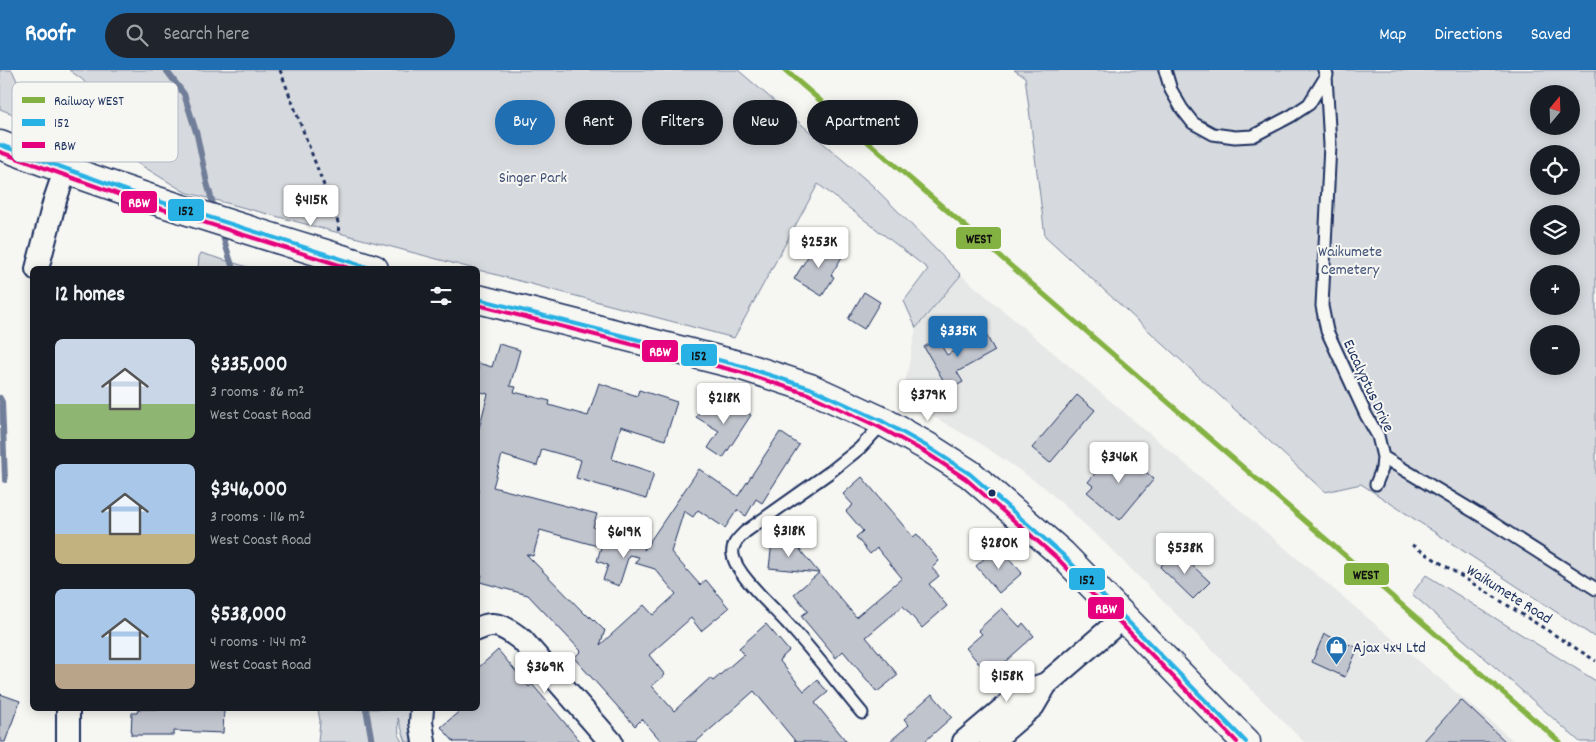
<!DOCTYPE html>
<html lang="en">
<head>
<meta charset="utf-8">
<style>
	:root { --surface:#171b24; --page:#20242c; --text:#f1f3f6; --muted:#9ea1a6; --accent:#1f6fb2 }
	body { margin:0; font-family:Dekko,sans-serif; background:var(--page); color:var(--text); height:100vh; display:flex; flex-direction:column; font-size:19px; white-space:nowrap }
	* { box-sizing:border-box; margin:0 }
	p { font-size:16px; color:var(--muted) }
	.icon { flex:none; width:28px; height:28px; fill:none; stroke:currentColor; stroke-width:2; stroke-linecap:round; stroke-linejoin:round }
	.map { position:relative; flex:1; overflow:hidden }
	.panel { position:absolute; left:30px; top:196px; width:450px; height:445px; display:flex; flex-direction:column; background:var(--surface); border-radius:8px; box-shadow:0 2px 12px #0003 }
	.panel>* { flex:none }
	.guide { position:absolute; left:495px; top:30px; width:475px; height:45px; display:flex; gap:10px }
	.needle { width:32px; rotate:19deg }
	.controls { position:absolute; left:1530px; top:15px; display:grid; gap:10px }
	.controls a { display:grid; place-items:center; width:50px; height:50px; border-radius:50%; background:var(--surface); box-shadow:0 2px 12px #0003; font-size:25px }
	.price { position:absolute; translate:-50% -42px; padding:0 11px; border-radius:5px; background:#fff; color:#222; font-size:16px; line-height:32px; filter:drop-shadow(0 1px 2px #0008) }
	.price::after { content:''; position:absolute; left:50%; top:30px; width:15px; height:11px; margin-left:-8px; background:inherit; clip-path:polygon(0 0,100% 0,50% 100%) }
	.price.selected { background:var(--accent); color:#fff }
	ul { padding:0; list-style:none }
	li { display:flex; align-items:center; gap:15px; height:125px; padding:0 25px }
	li span { display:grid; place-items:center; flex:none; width:140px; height:100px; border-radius:8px; color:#555 }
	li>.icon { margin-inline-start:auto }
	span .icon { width:60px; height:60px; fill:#fffc; stroke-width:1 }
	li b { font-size:21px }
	h2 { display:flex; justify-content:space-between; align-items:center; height:60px; padding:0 25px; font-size:21px }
	.pill { padding:0 18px; border-radius:22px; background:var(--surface); box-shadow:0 2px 12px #0003; font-size:18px; line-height:45px }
	.pill.selected { background:var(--accent); color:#fff }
	header { display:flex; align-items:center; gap:30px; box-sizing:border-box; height:70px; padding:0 25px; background:var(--accent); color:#fff }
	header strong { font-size:24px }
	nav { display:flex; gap:28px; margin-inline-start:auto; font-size:18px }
	.search { width:350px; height:45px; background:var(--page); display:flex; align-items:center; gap:12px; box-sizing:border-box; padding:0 18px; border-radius:28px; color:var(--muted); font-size:19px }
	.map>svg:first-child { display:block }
	.built { fill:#e6e7e7 }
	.green { fill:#d6d9dd; stroke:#78849e; fill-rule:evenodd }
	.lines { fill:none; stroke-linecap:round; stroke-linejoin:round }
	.stream { stroke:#717e99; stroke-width:6 }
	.building { fill:#c0c4cd; stroke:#1b2f5e; fill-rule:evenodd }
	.lane-casing { stroke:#1b2f5e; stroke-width:15 }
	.street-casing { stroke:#1b2f5e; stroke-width:26 }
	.secondary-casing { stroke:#1b2f5e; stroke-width:31 }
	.path { stroke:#1b2f5e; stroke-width:3; stroke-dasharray:4 4; stroke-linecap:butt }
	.lane { stroke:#f6f6f2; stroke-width:11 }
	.street { stroke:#f6f6f2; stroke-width:22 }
	.secondary { stroke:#f6f6f2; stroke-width:28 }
	.bus-1-casing { stroke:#f6f6f2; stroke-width:8 }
	.bus-2-casing { stroke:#f6f6f2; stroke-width:8 }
	.bus-1 { stroke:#28b1e5; stroke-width:4 }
	.bus-2 { stroke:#e5007d; stroke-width:4 }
	.rail-1-casing { stroke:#f6f6f2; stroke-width:9 }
	.rail-1 { stroke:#84b242; stroke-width:5 }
	.bus-dot { fill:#1b2f5e; stroke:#f6f6f2; stroke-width:2 }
	.labels { text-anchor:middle; stroke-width:4; stroke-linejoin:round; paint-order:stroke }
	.park-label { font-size:16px; fill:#405177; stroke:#f6f6f2 }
	.street-label { font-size:16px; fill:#1b2f5e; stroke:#f6f6f2 }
	.poi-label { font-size:16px; fill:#1b2f5e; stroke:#f6f6f2; text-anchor:start }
	.key { fill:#f6f6f2; stroke:#b4bac6; stroke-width:1 }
	.key-label { font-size:14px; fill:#1b2f5e }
	.line-badge { stroke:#f6f6f2; stroke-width:2 }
	.badge-label { font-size:14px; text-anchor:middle; font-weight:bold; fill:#fff }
	.pale-badge-label { font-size:14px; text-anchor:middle; font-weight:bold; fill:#111 }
</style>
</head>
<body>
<header>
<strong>Roofr</strong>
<div class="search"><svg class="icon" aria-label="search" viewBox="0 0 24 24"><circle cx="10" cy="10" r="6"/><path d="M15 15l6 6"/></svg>Search here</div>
<nav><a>Map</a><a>Directions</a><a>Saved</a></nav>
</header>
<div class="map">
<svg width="1596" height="672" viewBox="0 0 1596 672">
	<rect width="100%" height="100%" fill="#f6f6f2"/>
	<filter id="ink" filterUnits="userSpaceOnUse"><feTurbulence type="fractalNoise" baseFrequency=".02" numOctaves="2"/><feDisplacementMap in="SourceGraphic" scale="10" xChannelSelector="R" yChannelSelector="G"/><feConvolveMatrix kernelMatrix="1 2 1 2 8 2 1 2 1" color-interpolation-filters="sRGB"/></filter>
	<g filter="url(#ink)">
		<!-- built -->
		<path class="built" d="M 961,205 L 1515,672 L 1304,672 L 1104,472 L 1044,417 L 978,372 L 902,329 L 916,258 Z"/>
		<!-- green -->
		<path class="green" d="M 0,0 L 12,0 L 22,22 L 56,61 L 0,39 Z
			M 69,0 L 738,0 L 872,115 L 961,205 L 916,258 L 904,231 L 928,199 L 818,114 L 734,268 L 185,122 L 134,91 L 106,39 L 83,10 Z
			M 1014,0 L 1596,0 L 1596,568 L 1361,414 L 1325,422 L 1045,166 L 1025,7 ZM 1539,24 L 1571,24 L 1571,56 L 1539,56 ZM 1539,84 L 1571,84 L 1571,116 L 1539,116 ZM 1539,144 L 1571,144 L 1571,176 L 1539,176 ZM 1539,204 L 1571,204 L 1571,236 L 1539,236 ZM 1539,264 L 1571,264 L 1571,296 L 1539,296 Z
			M 201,183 L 254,199 L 198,199 L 199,187 Z
			M 1426,505 L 1596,611 L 1596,672 L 1580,672 L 1412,524 Z
			M 318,639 L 410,639 L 410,660 L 414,672 L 406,672 L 398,648 L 399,666 L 402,672 L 318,672 L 320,651 Z"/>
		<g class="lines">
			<!-- stream -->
			<path class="stream" d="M 166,0 L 184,24 L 197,65 L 207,113 L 215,141
				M 221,160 L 233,199
				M 0,328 L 2,332 L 5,410
				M 366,639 L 372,672"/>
		</g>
		<!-- building -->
		<path class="building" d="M 817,172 L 842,187 L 831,205 L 834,207 L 822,226 L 794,209 Z
			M 864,222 L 880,232 L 864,259 L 848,249 Z
			M 985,263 L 995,281 L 957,302 L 963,312 L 949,320 L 924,277 L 937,269 L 947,285 Z
			M 499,274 L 520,280 L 510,316 L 516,317 L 514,322 L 550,331 L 549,335 L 588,346 L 599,313 L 637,326 L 639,320 L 677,332 L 665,370 L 621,356 L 612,389 L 654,403 L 646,429 L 576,408 L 581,390 L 542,379 L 537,396 L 502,385 L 493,417 L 597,444 L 593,457 L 646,475 L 644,480 L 699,399 L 738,426 L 780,362 L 799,375 L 762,433 L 756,429 L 746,446 L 737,440 L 725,458 L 698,440 L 693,447 L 684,441 L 671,482 L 700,515 L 706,510 L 729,538 L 701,561 L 691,548 L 649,585 L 665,605 L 652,616 L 674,641 L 710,608 L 713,611 L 744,584 L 739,578 L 766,554 L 789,581 L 779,590 L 804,621 L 817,610 L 828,622 L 815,633 L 847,672 L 796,672 L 754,621 L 696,672 L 662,672 L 642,649 L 635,656 L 574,588 L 581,581 L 528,525 L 480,512 L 482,505 L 478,504 L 478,362 L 488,324 L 478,321 L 478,293 L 492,297 ZM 540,460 L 601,477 L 597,491 L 608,495 L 603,510 L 619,516 L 629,485 L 639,487 L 635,493 L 655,499 L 676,524 L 653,545 L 644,535 L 600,575 L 605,560 L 604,560 L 590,546 L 590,548 L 586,544 L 586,545 L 526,484 L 533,486 Z
			M 1077,325 L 1095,340 L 1050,393 L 1032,378 Z
			M 706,332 L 716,338 L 719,333 L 731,341 L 735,334 L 751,345 L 723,388 L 708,378 L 719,361 L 696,347 Z
			M 1117,377 L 1154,409 L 1120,450 L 1087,422 L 1093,416 L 1088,412 Z
			M 862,407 L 913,467 L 917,464 L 939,491 L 932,498 L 939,506 L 929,514 L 947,536 L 922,558 L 903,536 L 866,567 L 898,605 L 877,622 L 843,581 L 836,588 L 801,546 L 808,541 L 794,524 L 819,503 L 856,547 L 902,508 L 877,478 L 870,484 L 856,467 L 863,461 L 846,441 L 853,435 L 843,424 Z
			M 772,472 L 795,474 L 819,503 L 769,498 Z
			M 998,476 L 1022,503 L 999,523 L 976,496 Z
			M 1176,480 L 1210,512 L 1193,529 L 1160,497 Z
			M 1002,538 L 1020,557 L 1023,553 L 1034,566 L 997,599 L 995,596 L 987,603 L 966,578 L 982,564 L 978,560 Z
			M 1324,564 L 1358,578 L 1345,607 L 1312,592 Z
			M 498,580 L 529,617 L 532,614 L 581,672 L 454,672 L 441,657 L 462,639 L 478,639 L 478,598 Z
			M 0,624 L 20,631 L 5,672 L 0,672 Z
			M 932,624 L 952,647 L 924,672 L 889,672 L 909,655 L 904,649 Z
			M 1461,630 L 1506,672 L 1423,672 Z
			M 138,639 L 224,639 L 223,663 L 174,661 L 174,665 L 131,665 L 132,643 L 137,643 Z"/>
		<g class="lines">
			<defs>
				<path id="lane" d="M 1165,0 L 1171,20 L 1182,39 L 1193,53 L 1213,64 L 1235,67 L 1253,66 L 1291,46 L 1309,34 L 1327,5
					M 1324,0 L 1326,6 L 1330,75 L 1322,236 L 1327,261 L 1366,345 L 1378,366 L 1383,387 L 1488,450 L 1596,519
					M 1376,414 L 1382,399 L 1383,387
					M 862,643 C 837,613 814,582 788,554 C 774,538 736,505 733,485 C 731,475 738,469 745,462 L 830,402 L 860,378 L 884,352"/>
				<path id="street" d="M 37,199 L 55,130 L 65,101
					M 478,559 C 496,549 507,559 522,570 L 611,672
					M 422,639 L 421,652 L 424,672
					M 68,672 L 68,639
					M 964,672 L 1023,622 L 1046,614
					M 991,672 L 1033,636 L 1046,614 L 1124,547"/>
				<path id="secondary" d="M 0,75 C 123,123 249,160 374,199
					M 478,229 L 742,296 L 810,318 L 882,351 L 928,377 L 970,404 L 1062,484 L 1231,657 L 1246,672"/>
			</defs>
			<!-- lane casing -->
			<use href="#lane" class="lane-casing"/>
			<!-- street casing -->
			<use href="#street" class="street-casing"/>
			<!-- secondary casing -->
			<use href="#secondary" class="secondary-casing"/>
			<!-- path -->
			<path class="path" d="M 280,0 L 339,155 L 338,163
				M 1412,475 L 1596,591"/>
			<!-- lane -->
			<use href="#lane" class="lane"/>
			<!-- street -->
			<use href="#street" class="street"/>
			<!-- secondary -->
			<use href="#secondary" class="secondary"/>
			<defs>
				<path id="bus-1" d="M 0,75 L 139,125 L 373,199
					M 478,229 L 742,296 L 810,318 L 882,351 L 928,377 L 970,404 L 1062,484 L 1246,672"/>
				<path id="bus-2" d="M 0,82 L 137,131 L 352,199
					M 478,235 L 740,302 L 808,324 L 879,357 L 925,382 L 966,409 L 1058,489 L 1237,672"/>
			</defs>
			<!-- bus-1 casing -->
			<use href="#bus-1" class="bus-1-casing"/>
			<!-- bus-2 casing -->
			<use href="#bus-2" class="bus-2-casing"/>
			<!-- bus-1 -->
			<use href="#bus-1" class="bus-1"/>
			<!-- bus-2 -->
			<use href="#bus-2" class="bus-2"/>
			<defs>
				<path id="rail-1" d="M 785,0 L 1560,672"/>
			</defs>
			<!-- rail-1 casing -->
			<use href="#rail-1" class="rail-1-casing"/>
			<!-- rail-1 -->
			<use href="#rail-1" class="rail-1"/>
		</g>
	</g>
	<!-- icons -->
	<defs>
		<symbol id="shop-pin" viewBox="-11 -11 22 30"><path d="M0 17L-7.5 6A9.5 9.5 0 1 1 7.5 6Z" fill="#1f6fb2" stroke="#f6f6f2"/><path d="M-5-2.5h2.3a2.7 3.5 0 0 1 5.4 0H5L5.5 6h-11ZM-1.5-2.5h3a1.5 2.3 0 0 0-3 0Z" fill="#fff"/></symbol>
	</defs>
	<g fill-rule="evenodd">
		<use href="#shop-pin" x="1324" y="564" width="25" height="34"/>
	</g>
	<!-- markers -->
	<circle class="bus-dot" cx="992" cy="423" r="4.5"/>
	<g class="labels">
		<!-- park labels -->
		<g class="park-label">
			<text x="533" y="112">Singer Park</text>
			<text x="1350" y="186">Waikumete<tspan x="1350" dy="18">Cemetery</tspan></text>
		</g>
		<!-- street labels -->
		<g class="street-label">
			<text transform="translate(1370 315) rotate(65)" y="6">Eucalyptus Drive</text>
			<text transform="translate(1510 523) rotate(32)" y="6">Waikumete Road</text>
		</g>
		<!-- poi labels -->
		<g class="poi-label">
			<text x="1353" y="582">Ajax 4x4 Ltd</text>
		</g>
	</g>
	<!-- legend -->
	<rect x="12" y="12" width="166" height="80" rx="8" class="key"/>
	<rect x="22" y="27" width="23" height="6" fill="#84b242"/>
	<rect x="22" y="49" width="23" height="7" fill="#28b1e5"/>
	<rect x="22" y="72" width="23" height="6" fill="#e5007d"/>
	<g class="key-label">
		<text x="54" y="35">Railway WEST</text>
		<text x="54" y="57">152</text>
		<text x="54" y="80">RBW</text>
	</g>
	<g class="line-badge">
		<rect x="120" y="120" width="38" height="24" rx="5" fill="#e5007d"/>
		<rect x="167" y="128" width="38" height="24" rx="5" fill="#28b1e5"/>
		<rect x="955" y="156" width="47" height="24" rx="5" fill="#84b242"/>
		<rect x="641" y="269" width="38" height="24" rx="5" fill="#e5007d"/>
		<rect x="680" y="273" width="38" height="24" rx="5" fill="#28b1e5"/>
		<rect x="1343" y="492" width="47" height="24" rx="5" fill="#84b242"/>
		<rect x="1068" y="497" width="38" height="24" rx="5" fill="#28b1e5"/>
		<rect x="1087" y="526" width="38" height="24" rx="5" fill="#e5007d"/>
	</g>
	<g class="badge-label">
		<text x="139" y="137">RBW</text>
		<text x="660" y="286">RBW</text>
		<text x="1106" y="543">RBW</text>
	</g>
	<g class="pale-badge-label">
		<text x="186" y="145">152</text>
		<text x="979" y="173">WEST</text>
		<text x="699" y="290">152</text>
		<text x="1366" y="509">WEST</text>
		<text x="1087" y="514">152</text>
	</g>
</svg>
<div class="controls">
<a><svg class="needle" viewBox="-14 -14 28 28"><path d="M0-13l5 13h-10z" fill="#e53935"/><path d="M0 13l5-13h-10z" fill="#9ea1a6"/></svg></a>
<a><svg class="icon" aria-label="locate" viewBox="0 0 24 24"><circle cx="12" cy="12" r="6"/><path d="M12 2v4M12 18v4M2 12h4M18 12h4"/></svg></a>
<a><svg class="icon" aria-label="layers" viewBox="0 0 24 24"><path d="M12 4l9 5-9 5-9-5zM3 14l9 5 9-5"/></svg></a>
<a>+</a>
<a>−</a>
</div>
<b class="price" style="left:311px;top:157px">$415K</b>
<b class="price" style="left:819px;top:199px">$253K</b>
<b class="price selected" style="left:958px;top:288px">$335K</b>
<b class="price" style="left:928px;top:352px">$379K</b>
<b class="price" style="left:724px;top:355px">$218K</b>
<b class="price" style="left:1119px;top:414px">$346K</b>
<b class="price" style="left:789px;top:488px">$318K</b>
<b class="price" style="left:624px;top:489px">$619K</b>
<b class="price" style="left:999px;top:500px">$280K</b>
<b class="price" style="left:1185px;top:505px">$538K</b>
<b class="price" style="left:545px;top:624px">$369K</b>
<b class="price" style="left:1007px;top:633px">$158K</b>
<div class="guide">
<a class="pill selected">Buy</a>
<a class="pill">Rent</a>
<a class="pill">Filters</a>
<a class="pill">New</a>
<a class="pill">Apartment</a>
</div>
<section class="panel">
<h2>12 homes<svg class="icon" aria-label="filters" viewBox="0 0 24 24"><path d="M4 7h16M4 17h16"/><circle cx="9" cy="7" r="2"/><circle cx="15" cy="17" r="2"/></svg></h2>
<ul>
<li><span style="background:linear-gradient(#c9d6e8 65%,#8fb573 0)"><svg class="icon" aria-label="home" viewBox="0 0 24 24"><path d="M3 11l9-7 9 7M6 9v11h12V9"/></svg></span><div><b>$335,000</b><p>3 rooms · 86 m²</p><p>West Coast Road</p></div></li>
<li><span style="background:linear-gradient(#a9c7e8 70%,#c2b280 0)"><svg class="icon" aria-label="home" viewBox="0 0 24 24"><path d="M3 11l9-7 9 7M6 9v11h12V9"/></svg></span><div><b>$346,000</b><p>3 rooms · 116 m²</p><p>West Coast Road</p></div></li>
<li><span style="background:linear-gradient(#a9c7e8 75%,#b9a48a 0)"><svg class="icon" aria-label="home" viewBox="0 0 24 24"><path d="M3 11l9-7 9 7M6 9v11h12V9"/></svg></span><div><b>$538,000</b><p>4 rooms · 144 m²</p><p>West Coast Road</p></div></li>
</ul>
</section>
</div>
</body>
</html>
